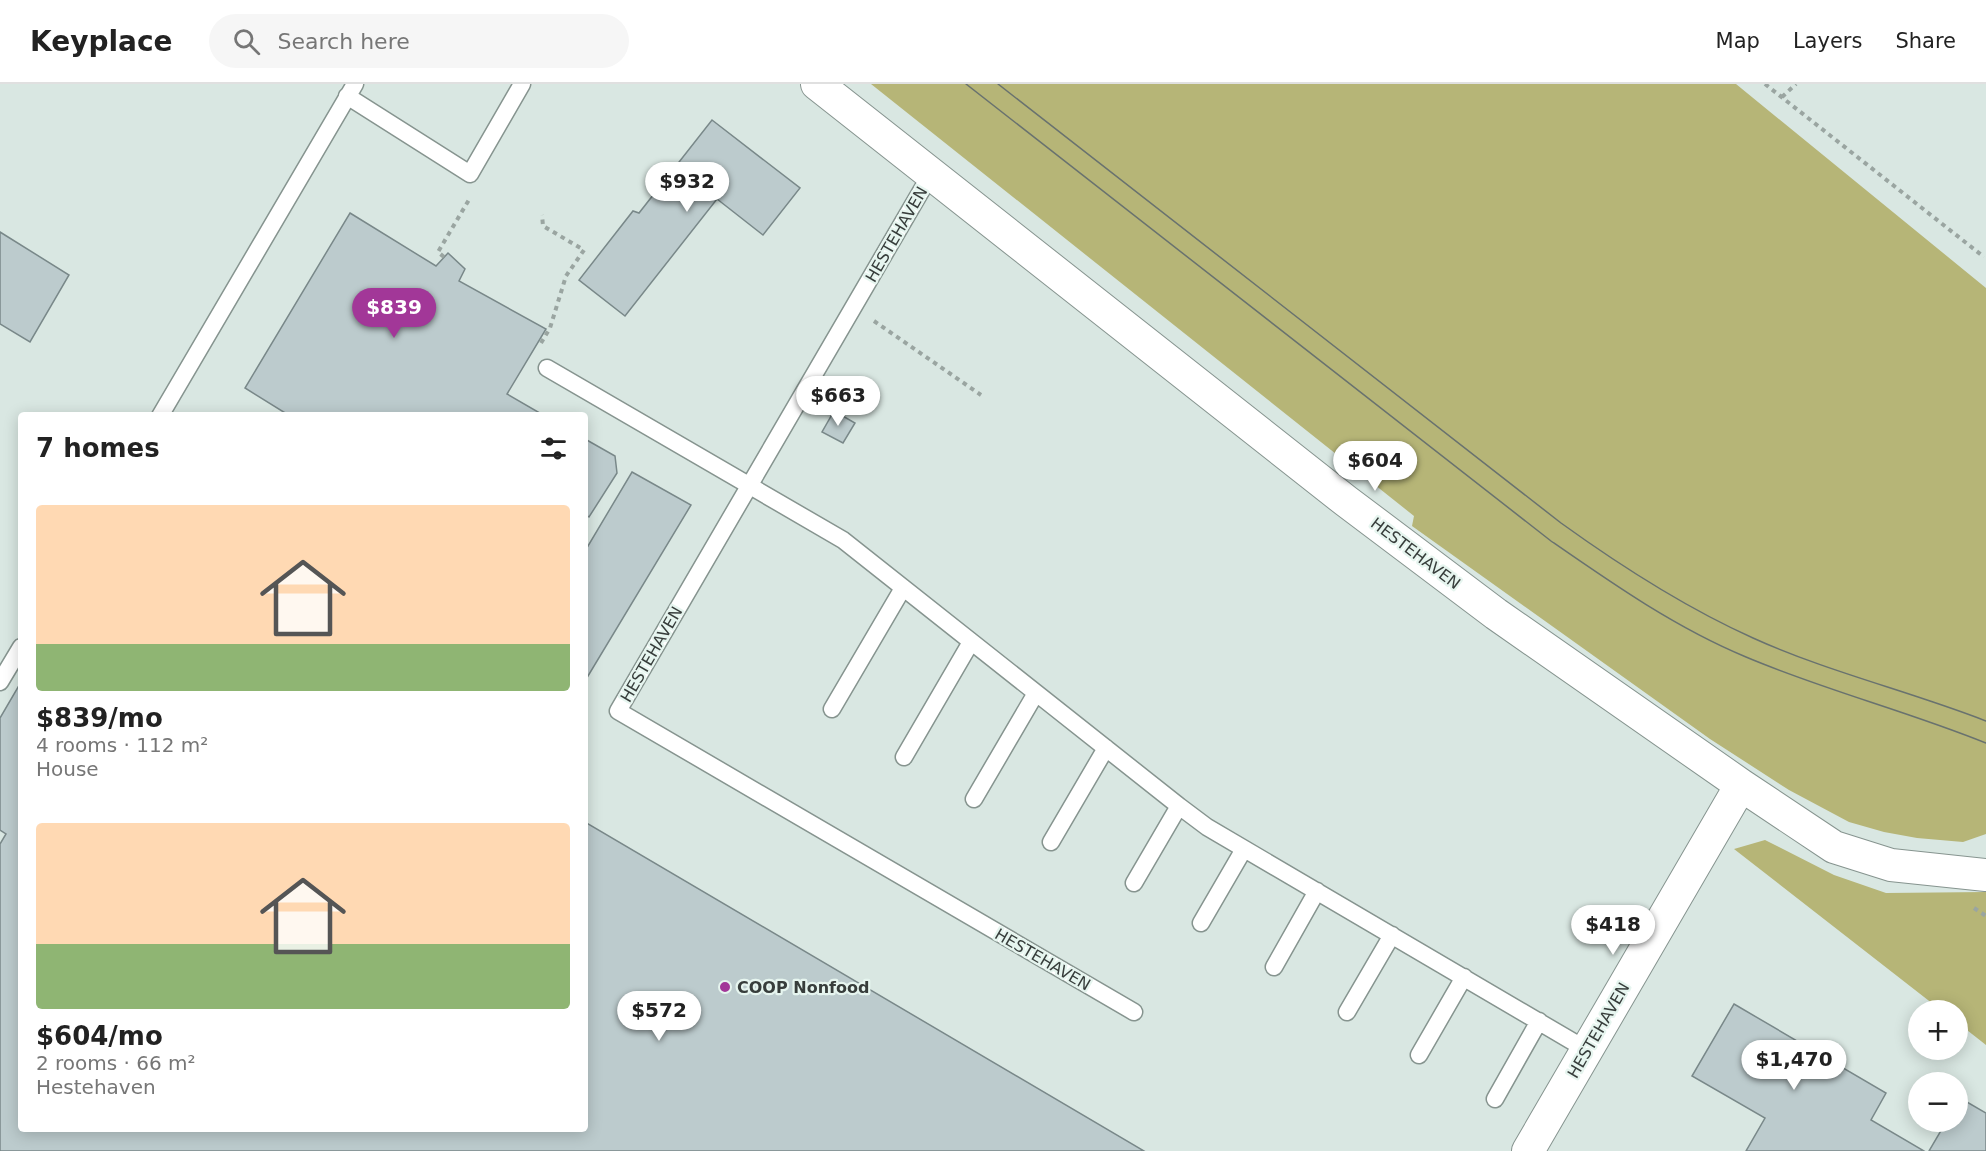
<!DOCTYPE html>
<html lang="en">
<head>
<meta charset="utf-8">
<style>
	:root { --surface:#fff; --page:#f6f6f6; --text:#222; --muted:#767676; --line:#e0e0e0; --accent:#a23798 }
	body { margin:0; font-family:"DejaVu Sans",sans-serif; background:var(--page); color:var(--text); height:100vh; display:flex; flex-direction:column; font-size:22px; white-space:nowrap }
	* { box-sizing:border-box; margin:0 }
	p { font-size:20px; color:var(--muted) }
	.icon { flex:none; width:33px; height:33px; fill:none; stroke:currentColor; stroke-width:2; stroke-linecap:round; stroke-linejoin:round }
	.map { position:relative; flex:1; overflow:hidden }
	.sheet { position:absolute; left:18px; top:328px; width:570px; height:720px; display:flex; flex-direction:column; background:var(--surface); border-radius:6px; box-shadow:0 3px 15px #0003 }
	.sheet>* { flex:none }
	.tools { position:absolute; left:1908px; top:916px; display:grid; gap:12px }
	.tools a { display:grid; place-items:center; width:60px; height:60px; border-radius:50%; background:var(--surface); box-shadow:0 3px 15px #0003; font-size:30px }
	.price { position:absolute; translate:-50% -51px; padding:0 14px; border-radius:21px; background:#fff; color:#222; font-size:20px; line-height:39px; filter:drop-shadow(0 2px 3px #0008) }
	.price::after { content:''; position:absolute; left:50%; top:36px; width:18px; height:14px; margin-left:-9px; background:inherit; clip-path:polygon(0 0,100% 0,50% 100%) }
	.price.on { background:var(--accent); color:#fff }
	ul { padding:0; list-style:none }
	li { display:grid; align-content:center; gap:12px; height:318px; padding:0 18px }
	li span { display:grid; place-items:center; height:186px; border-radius:6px; color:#555 }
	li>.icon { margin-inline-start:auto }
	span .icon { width:108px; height:108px; fill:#fffc; stroke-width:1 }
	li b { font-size:26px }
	h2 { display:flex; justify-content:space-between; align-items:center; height:72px; padding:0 18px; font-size:26px }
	header { display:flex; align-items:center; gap:36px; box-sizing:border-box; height:84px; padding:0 30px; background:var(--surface); border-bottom:2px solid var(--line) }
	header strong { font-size:28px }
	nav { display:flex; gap:33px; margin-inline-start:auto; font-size:21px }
	.search { width:420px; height:54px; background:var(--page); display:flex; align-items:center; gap:15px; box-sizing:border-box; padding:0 21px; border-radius:33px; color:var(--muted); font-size:22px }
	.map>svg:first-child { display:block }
	.green { fill:#b6b577 }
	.building { fill:#bccbcd; stroke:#798889; stroke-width:1.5 }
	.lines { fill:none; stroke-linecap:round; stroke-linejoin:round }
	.lane-casing { stroke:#86948f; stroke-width:19 }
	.street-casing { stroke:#86948f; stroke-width:34 }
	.path { stroke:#9aa5a1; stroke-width:4; stroke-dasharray:4.5 4.5; stroke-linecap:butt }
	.lane { stroke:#fff; stroke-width:16 }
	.street { stroke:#fff; stroke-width:32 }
	.tram { stroke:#69726f; stroke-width:1.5 }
	.poi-dot { fill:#a23798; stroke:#e6f5ef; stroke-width:2 }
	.labels { text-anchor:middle; stroke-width:4.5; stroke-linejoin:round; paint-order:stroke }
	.street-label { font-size:16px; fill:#373d3b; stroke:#e6f5ef }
	.poi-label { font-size:16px; font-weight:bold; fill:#373d3b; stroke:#e6f5ef; text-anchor:start }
</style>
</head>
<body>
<header>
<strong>Keyplace</strong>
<div class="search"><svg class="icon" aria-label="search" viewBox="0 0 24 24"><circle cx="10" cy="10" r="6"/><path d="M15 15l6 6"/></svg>Search here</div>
<nav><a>Map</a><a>Layers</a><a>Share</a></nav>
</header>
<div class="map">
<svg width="1986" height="1067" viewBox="0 0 1986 1067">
	<rect width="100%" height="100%" fill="#d9e7e2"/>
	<!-- green -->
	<path class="green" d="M 871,0 L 1736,0 L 1986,204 L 1986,750 L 1963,758 L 1917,754 L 1884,748 L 1849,738 L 1789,706 L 1710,655 L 1412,442 L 1414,432 Z
		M 1765,756 L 1834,791 L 1886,809 L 1986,808 L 1986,961 L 1958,939 L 1958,927 L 1942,927 L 1734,765 Z"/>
	<!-- building -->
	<path class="building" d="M 712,36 L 800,104 L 763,151 L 717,115 L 625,232 L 579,196 L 633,127 L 639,129 Z
		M 350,129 L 436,182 L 448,169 L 465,185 L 459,197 L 546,245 L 507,310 L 545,332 L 290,332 L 245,304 Z
		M 0,148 L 69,191 L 30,258 L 0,240 Z
		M 834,327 L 855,339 L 843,359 L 822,348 Z
		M 585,355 L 615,372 L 617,389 L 589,433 L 585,430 Z
		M 632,388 L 691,421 L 585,597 L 585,467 Z
		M 21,598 L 21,1046 L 585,1046 L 585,738 L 1144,1067 L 0,1067 L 0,760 L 6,750 L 0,746 L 0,634 Z
		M 1734,920 L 1886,1009 L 1871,1036 L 1924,1067 L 1746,1067 L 1765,1034 L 1692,992 Z
		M 1960,1014 L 1986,1029 L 1986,1067 L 1929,1067 L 1946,1038 L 1958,1038 L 1958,1019 Z"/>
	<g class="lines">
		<defs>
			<path id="lane" d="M 347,12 L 470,90 L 522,0
				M 931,90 L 618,627 L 1134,928
				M 547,284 L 843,456 L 1179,722 L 1134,799
				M 160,332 L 355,0
				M 0,598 L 21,563
				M 832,625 L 903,504
				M 904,673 L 971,558
				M 974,715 L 1036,609
				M 1179,722 L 1207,743 L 1587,966
				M 1051,758 L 1106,664
				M 1201,839 L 1244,765
				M 1274,883 L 1317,807
				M 1347,928 L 1392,851
				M 1419,971 L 1464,893
				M 1495,1015 L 1539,937"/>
			<path id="street" d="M 817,0 L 1346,417 L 1496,530 L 1741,701 L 1834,763 L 1891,781 L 1986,791
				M 1528,1067 L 1741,701"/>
		</defs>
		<!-- lane casing -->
		<use href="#lane" class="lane-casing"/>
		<!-- street casing -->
		<use href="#street" class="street-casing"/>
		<!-- path -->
		<path class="path" d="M 1765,0 L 1984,173
			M 1782,13 L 1796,0
			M 444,173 L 438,168 L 470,114
			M 874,237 L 981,311
			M 541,259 L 550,244 L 566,192 L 584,166 L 543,142 L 542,131
			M 1974,824 L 1986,832"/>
		<!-- lane -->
		<use href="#lane" class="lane"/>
		<!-- street -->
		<use href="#street" class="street"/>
		<!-- tram -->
		<path class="tram" d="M 966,0 L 1551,457 C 1613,500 1676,544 1746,573 C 1824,606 1907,627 1986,659
			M 998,0 L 1561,439 C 1622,483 1684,523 1753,554 C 1828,588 1909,607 1986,637"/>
	</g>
	<!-- markers -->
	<circle class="poi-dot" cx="725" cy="903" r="6"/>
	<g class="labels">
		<!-- street labels -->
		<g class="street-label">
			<text transform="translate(896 150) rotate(-60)" y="6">HESTEHAVEN</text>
			<text transform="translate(1416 469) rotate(37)" y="6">HESTEHAVEN</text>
			<text transform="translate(651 570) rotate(-60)" y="6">HESTEHAVEN</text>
			<text transform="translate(1043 875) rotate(30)" y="6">HESTEHAVEN</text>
			<text transform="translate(1598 946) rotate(-60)" y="6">HESTEHAVEN</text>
		</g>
		<!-- poi labels -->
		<g class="poi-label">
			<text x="737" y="909">COOP Nonfood</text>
		</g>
	</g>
</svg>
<div class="tools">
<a>+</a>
<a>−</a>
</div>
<b class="price" style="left:687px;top:129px">$932</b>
<b class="price on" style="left:394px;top:255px">$839</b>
<b class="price" style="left:838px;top:343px">$663</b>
<b class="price" style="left:1375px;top:408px">$604</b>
<b class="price" style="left:1613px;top:872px">$418</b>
<b class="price" style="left:659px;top:958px">$572</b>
<b class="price" style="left:1794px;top:1007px">$1,470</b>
<section class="sheet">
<h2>7 homes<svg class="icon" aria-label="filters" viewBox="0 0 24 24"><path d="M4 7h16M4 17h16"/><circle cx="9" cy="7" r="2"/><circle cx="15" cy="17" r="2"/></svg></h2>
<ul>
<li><span style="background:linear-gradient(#ffd9b3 75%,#8fb573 0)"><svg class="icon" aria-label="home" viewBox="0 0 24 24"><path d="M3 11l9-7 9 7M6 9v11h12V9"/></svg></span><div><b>$839/mo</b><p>4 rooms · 112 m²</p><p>House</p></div></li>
<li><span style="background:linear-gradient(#ffd9b3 65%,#8fb573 0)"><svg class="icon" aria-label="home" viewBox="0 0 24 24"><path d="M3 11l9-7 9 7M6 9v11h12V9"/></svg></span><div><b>$604/mo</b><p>2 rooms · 66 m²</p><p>Hestehaven</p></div></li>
</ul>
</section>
</div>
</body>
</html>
